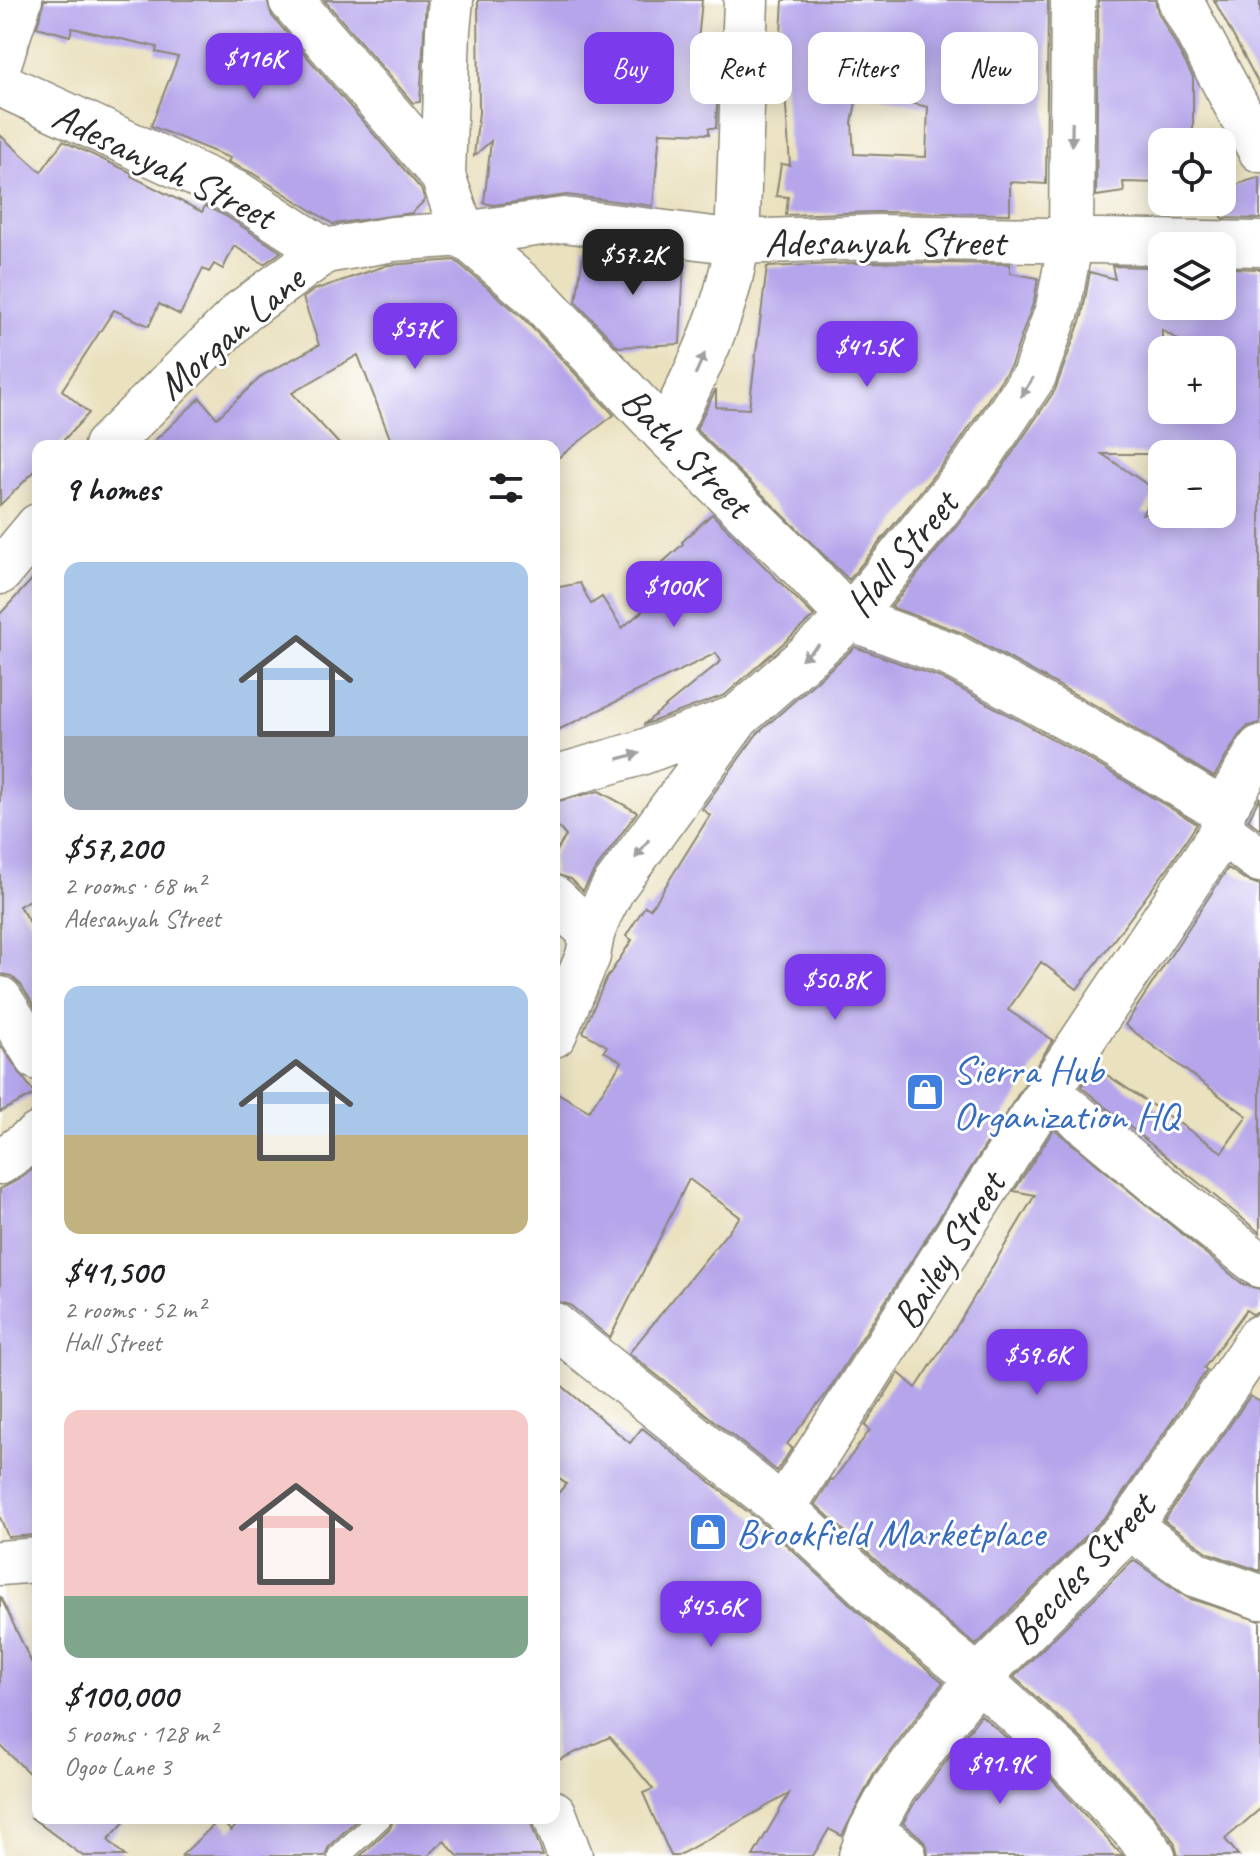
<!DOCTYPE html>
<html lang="en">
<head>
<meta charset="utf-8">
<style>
	:root { --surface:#fff; --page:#f2f2f2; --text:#202124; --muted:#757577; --accent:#7c3aed }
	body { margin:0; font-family:Caveat,sans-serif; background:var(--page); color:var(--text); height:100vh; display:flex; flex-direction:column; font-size:30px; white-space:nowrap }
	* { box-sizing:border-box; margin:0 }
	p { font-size:26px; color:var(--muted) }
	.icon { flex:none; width:44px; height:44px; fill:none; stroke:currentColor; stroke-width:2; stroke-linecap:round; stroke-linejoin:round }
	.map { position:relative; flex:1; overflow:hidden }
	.side { position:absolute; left:32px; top:440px; width:528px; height:1384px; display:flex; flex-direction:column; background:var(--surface); border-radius:16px; box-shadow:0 4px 20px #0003 }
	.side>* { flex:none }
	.hud { position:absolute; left:584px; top:32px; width:556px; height:72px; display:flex; gap:16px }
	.tools { position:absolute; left:1148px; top:128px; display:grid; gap:16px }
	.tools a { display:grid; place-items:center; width:88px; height:88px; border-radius:16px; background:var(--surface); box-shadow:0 4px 20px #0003; font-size:40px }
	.price { position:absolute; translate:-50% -68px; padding:0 18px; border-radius:16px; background:var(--accent); color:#fff; font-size:26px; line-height:52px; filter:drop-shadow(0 2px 4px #0008) }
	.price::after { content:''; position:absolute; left:50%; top:48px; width:24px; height:18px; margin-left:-12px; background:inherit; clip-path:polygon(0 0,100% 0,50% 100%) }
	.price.selected { background:#222; color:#fff }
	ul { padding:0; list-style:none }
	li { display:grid; align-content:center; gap:16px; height:424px; padding:0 32px }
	li span { display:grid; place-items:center; height:248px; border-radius:16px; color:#555 }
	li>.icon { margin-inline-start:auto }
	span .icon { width:144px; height:144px; fill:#fffc; stroke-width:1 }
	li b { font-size:34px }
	h2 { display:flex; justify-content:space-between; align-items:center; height:96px; padding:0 32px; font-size:34px }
	.chip { padding:0 28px; border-radius:16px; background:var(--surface); box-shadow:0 4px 20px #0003; font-size:28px; line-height:72px }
	.chip.selected { background:var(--accent); color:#fff }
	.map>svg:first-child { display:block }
	.building { fill:#b5a5eb; fill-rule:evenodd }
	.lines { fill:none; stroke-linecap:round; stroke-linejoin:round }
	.service-casing { stroke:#8a8675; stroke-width:25 }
	.minor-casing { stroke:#8a8675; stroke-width:47 }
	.tertiary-casing { stroke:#8a8675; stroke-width:47 }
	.service { stroke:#fff; stroke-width:22 }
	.minor { stroke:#fff; stroke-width:44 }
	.tertiary { stroke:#fff; stroke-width:44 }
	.oneway { fill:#a0a0a0 }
	.labels { text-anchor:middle; stroke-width:6; stroke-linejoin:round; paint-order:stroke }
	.street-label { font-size:40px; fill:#2b2b2b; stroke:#fff }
	.shop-label { font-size:40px; fill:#366cbe; stroke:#fff; text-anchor:start }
</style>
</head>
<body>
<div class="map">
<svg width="1260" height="1856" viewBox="0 0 1260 1856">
	<rect width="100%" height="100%" fill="#fff"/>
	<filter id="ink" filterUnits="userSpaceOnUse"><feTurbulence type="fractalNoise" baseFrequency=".0125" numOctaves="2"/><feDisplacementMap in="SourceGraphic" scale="16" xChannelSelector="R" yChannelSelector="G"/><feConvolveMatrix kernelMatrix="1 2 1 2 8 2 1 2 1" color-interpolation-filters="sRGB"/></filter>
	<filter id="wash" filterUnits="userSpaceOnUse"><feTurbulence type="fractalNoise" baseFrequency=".006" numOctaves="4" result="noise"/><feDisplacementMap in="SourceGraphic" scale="32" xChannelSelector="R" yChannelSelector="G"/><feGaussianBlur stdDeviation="1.8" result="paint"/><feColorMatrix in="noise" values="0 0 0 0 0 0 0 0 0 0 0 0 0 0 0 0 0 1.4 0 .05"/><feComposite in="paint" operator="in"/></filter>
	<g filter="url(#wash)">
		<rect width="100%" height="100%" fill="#eae1bf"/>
		<g id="blocks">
			<!-- building -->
			<path class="building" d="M 44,0 L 267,0 L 272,16 L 421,189 L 425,200 L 412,213 L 333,224 L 252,173 L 228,162 L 230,158 L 151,126 L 178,57 L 156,52 L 157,47 L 72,28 L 70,36 L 37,27 Z
				M 324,0 L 426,0 L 420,102 L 413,103 Z
				M 478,0 L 702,0 L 696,63 L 719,63 L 716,128 L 709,128 L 709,134 L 660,132 L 653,206 L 567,195 L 493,205 L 484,203 L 491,141 L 474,156 L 479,112 Z
				M 783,0 L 1048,0 L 1046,184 L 1010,182 L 1010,214 L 877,212 L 786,215 L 788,197 L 776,196 L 781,164 L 790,165 L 781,34 ZM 858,91 L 928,107 L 926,157 L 854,154 L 852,123 Z
				M 1098,0 L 1155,0 L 1158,12 L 1193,77 L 1193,140 L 1162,140 L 1162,183 L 1123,182 L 1124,192 L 1096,196 Z
				M 1214,0 L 1260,0 L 1260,86 Z
				M 0,135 L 41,172 L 63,141 L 132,173 L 131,176 L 202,212 L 205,206 L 226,216 L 281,252 L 264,264 L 234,246 L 223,269 L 214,264 L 209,272 L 203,269 L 180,315 L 159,304 L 149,326 L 114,310 L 62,390 L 89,413 L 58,446 L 38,446 L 38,468 L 0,505 Z
				M 1260,177 L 1260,219 L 1222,218 L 1222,189 Z
				M 584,248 L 684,260 L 680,344 L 618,347 L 576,302 Z
				M 455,260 L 523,318 L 614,415 L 554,461 L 554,446 L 393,446 L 358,355 L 292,393 L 341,446 L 149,446 L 200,398 L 217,418 L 263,375 L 319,345 L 303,298 L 314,290 L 388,265 Z
				M 877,262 L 1010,264 L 1010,273 L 1038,278 L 1034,301 L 1011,365 L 955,449 L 849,580 L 696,429 L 716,389 L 716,407 L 749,409 L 767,267 Z
				M 1112,266 L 1153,267 L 1162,270 L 1162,306 L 1222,306 L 1222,289 L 1233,268 L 1260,269 L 1260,723 L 1248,726 L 1239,735 L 1214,777 L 1102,709 L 963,633 L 891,607 L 994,480 L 1055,390 L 1082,316 L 1090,272 L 1115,279 ZM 1162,330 L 1195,350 L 1222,350 L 1222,410 L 1162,410 ZM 1102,454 L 1222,454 L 1222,514 L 1142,514 L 1157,491 Z
				M 712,514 L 814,616 L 725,695 L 643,725 L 721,661 L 716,653 L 554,732 L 554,588 L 580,583 L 591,604 L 602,597 L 622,628 L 670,588 L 654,570 L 683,544 L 682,542 Z
				M 38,573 L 38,895 L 19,906 L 38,935 L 38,1012 L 21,985 L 11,976 L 0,974 L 0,614 Z
				M 855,647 L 941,678 L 1078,753 L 1197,824 L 1169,866 L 1077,989 L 1041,962 L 1008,1010 L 1053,1040 L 826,1394 L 787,1444 L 792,1448 L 777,1471 L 629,1353 L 740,1217 L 689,1179 L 610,1338 L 570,1305 L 554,1301 L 554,1091 L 589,1111 L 622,1062 L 604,1051 L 607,1046 L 583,1032 L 605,981 L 632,940 L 626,936 L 645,906 L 650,909 L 655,903 L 710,815 L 702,809 L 757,734 Z
				M 599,791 L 637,812 L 593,873 L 583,891 L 571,879 L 554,874 L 554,854 L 566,836 L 554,822 L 554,802 Z
				M 1260,797 L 1260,829 L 1248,820 Z
				M 1228,868 L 1246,880 L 1260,885 L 1260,1233 L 1081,1087 L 1095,1067 L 1222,1152 L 1247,1116 L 1125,1025 Z
				M 0,1045 L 35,1094 L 0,1112 Z
				M 1054,1129 L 1244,1285 L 1260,1289 L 1260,1312 L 1252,1314 L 1246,1310 L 1204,1368 L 1207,1370 L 1111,1511 L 976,1645 L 908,1590 L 815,1504 L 831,1479 L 833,1480 L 870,1430 L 865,1426 L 899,1373 L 916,1388 L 955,1329 L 1035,1195 L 1014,1191 Z
				M 38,1166 L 38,1535 L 8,1537 L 0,1517 L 0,1189 L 14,1182 Z
				M 554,1379 L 630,1443 L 642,1428 L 767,1527 L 875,1627 L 943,1682 L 874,1773 L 842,1836 L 829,1829 L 813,1856 L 753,1856 L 789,1794 L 677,1856 L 671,1856 L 643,1793 L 653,1789 L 610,1737 L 554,1762 L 554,1498 L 566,1484 L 554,1475 Z
				M 1250,1396 L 1260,1402 L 1260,1571 L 1209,1553 L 1164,1521 Z
				M 1133,1560 L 1188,1598 L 1260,1621 L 1260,1809 L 1225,1839 L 1239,1856 L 1178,1856 L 1174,1842 L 1155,1816 L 1079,1736 L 1014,1677 Z
				M 0,1596 L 38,1676 L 38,1782 L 0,1745 Z
				M 981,1715 L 1044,1771 L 1123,1856 L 928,1856 L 927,1846 L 920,1837 L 903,1823 L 915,1802 Z
				M 32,1818 L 128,1818 L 108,1840 L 125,1856 L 83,1856 Z
				M 244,1818 L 359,1818 L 329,1846 L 325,1856 L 181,1856 L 220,1819 L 231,1831 Z
				M 394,1818 L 529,1818 L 543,1856 L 458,1856 L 444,1841 L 428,1856 L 360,1856 L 390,1828 Z"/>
		</g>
	</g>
	<g filter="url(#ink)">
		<use href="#blocks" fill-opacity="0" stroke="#8a8675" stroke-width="2"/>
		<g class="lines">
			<defs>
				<path id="service" d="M 339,1856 L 380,1818"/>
				<path id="minor" d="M 291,0 L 443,176 L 463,234 L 540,300 L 666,434 L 795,560 L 850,618 L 951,655 L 1090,731 L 1223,811
					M 0,61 L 20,0
					M 0,84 L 238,194 L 325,251
					M 443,176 L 448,30 L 451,0
					M 666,434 C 697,372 728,311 737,242 L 746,0
					M 106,446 L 243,311 L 325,251 L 393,239 L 463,234 L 564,220 L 737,242 L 877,237 L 1260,244
					M 0,572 L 38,526
					M 554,778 L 640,753 L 738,717
					M 1222,832 L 1260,860
					M 554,898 L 592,934
					M 0,999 L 38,1058
					M 554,1035 L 588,956 L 592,934 L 600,913 L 613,888 L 738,717 L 850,618 L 975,464 L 1034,376 L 1058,308 L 1071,240 L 1073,0
					M 1048,1092 L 1164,1189 L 1260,1265
					M 0,1162 L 38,1135
					M 554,1325 L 783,1508 L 892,1609 L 978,1678 L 1061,1753 L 1137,1833 L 1153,1856
					M 783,1508 L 1048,1092 L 1222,832 L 1223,811 L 1260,748
					M 1130,1527 L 1197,1575 L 1260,1597
					M 0,1563 L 38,1560
					M 554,1813 L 570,1856
					M 871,1830 L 904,1856
					M 861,1856 L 871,1830 L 894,1788 L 953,1710 L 978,1678 L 1130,1527 L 1260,1337"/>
				<path id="tertiary" d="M 1180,0 L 1260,150"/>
			</defs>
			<!-- service casing -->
			<use href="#service" class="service-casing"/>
			<!-- minor casing -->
			<use href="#minor" class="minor-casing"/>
			<!-- tertiary casing -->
			<use href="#tertiary" class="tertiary-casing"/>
			<!-- service -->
			<use href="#service" class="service"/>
			<!-- minor -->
			<use href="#minor" class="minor"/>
			<!-- tertiary -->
			<use href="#tertiary" class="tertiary"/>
		</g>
		<!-- one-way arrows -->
		<defs><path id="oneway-solid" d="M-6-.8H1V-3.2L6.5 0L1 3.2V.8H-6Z" transform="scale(2)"/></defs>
		<g class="oneway">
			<use href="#oneway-solid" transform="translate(1072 134) rotate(91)"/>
			<use href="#oneway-solid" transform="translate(700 364) rotate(-66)"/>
			<use href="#oneway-solid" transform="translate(1027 387) rotate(123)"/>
			<use href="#oneway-solid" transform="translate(810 652) rotate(140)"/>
			<use href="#oneway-solid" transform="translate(629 756) rotate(-15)"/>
			<use href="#oneway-solid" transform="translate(642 849) rotate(126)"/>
		</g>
	</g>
	<!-- icons -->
	<defs>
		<symbol id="shop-square" viewBox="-11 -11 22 22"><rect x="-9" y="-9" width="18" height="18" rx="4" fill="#3f7fe0" stroke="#fff"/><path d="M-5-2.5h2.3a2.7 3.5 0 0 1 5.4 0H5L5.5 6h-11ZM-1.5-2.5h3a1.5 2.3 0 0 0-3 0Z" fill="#fff"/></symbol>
	</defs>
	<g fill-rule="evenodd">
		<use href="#shop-square" x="903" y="1070" width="44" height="44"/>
		<use href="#shop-square" x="686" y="1510" width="44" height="44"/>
	</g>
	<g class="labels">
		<!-- street labels -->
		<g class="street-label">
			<text transform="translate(164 165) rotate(26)" y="14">Adesanyah Street</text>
			<text x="885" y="255">Adesanyah Street</text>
			<text transform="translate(230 332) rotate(-41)" y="14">Morgan Lane</text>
			<text transform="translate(687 452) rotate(45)" y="14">Bath Street</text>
			<text transform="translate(901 553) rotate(-50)" y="14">Hall Street</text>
			<text transform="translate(948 1250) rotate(-58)" y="14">Bailey Street</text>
			<text transform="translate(1081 1569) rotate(-47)" y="14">Beccles Street</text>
		</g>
		<!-- shop labels -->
		<g class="shop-label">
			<text x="953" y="1083">Sierra Hub<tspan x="953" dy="46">Organization HQ</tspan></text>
			<text x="736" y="1546">Brookfield Marketplace</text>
		</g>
	</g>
</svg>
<div class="tools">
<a><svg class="icon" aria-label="locate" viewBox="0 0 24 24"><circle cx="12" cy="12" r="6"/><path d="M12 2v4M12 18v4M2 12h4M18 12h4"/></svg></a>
<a><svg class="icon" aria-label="layers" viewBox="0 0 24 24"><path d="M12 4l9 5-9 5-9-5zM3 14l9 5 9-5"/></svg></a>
<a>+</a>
<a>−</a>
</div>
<b class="price" style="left:254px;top:101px">$116K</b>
<b class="price selected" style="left:633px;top:297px">$57.2K</b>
<b class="price" style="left:415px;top:371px">$57K</b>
<b class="price" style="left:867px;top:389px">$41.5K</b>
<b class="price" style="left:674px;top:629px">$100K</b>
<b class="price" style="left:835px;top:1022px">$50.8K</b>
<b class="price" style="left:1037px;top:1397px">$59.6K</b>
<b class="price" style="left:711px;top:1649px">$45.6K</b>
<b class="price" style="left:1000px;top:1806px">$91.9K</b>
<div class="hud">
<a class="chip selected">Buy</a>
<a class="chip">Rent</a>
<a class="chip">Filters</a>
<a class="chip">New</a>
</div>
<section class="side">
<h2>9 homes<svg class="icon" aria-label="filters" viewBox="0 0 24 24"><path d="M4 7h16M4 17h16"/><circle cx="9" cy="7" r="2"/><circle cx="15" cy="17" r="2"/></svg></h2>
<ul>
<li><span style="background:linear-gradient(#a9c7e8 70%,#9aa5b1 0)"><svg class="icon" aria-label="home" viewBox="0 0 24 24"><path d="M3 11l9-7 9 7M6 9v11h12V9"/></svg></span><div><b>$57,200</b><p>2 rooms · 68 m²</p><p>Adesanyah Street</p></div></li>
<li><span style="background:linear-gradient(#a9c7e8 60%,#c2b280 0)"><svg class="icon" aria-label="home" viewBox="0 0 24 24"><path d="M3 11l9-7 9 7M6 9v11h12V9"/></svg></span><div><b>$41,500</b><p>2 rooms · 52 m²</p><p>Hall Street</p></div></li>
<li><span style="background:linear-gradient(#f6c9c9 75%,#7fa58c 0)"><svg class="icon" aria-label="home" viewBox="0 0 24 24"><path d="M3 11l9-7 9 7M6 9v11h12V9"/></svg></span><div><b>$100,000</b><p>5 rooms · 128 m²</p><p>Ogoo Lane 3</p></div></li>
</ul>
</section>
</div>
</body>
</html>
